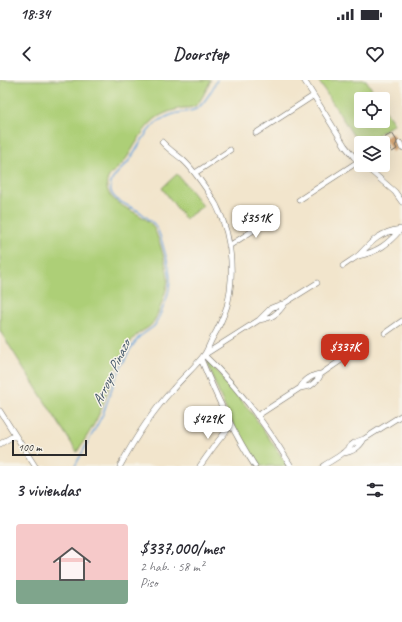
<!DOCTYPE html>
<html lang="es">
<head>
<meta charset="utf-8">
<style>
	:root { --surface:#fff; --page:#f7f7f7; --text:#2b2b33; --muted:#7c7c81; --line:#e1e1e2; --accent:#c8321e }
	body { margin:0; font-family:Caveat,sans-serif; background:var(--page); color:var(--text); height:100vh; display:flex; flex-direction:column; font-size:15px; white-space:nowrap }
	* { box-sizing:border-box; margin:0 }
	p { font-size:13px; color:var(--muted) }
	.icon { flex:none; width:22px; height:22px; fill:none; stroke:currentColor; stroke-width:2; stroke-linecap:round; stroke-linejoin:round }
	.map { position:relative; height:386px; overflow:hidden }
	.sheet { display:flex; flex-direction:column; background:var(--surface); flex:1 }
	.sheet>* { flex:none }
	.controls { position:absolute; left:354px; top:12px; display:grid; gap:8px }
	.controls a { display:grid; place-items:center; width:36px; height:36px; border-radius:4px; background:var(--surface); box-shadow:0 4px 16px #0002; font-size:20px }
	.scale { position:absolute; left:12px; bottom:10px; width:75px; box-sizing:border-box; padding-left:4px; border:2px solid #2b2b2b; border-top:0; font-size:11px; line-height:14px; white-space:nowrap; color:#2b2b2b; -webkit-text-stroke:3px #f7f3e8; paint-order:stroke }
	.price { position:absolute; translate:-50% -34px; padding:0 9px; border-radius:8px; background:#fff; color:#222; font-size:13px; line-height:26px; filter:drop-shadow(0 1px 2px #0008) }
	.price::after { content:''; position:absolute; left:50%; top:24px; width:12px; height:9px; margin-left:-6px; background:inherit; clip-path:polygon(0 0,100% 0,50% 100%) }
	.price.selected { background:var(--accent); color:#fff }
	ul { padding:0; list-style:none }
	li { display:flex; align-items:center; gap:12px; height:100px; padding:0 16px }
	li+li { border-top:1px solid var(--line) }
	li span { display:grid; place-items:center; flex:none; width:112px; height:80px; border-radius:4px; color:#555 }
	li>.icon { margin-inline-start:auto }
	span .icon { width:48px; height:48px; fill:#fffc; stroke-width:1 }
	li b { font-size:17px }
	h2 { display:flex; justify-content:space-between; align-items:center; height:48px; padding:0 16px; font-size:17px }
	.status { display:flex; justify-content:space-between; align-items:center; height:28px; padding:0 20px; background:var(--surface); direction:ltr }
	.status svg { height:11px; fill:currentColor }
	header { display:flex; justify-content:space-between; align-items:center; height:52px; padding:0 16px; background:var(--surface); font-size:18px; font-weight:700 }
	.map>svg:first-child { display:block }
	.green { fill:#adcf77; stroke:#6c7d51 }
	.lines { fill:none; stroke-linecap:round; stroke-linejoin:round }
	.stream { stroke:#6ba4da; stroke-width:1.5 }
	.building { fill:#d19d67 }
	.minor-casing { stroke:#716c63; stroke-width:6 }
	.minor { stroke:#fff; stroke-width:5 }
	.labels { text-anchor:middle; stroke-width:3; stroke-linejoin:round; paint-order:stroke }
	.water-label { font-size:15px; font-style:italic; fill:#415568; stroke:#f7f3e8 }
</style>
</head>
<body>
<div class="status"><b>18:34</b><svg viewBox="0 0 49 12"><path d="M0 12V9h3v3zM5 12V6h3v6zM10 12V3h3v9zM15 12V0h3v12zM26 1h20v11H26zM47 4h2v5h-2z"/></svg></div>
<header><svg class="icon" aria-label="back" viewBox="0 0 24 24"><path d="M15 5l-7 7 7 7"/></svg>Doorstep<svg class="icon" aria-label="heart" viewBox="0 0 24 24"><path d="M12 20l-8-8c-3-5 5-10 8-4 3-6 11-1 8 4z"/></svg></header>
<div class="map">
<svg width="402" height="386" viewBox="0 0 402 386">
	<rect width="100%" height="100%" fill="#f7f3e8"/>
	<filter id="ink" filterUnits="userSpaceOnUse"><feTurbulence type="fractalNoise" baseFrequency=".025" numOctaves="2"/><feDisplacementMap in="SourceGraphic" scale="8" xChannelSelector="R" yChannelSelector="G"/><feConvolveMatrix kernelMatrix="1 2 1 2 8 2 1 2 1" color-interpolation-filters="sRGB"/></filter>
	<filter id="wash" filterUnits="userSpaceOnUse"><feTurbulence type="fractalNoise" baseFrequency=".012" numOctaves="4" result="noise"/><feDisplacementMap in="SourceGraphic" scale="16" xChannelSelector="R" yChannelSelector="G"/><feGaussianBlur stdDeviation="0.9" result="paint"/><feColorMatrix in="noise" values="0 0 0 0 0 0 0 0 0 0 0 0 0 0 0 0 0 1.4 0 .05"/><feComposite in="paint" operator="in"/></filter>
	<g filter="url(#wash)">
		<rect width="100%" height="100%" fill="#f2e5cc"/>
		<!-- green -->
		<path class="green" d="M 0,0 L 211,0 C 207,7 202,21 195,26 C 191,28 187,28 183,28 C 173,30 163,33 155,39 C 141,50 134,69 123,83 C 118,89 109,93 107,101 C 103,125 140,130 152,145 C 158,153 168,190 168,200 C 167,210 158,235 153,243 C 149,248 143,250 138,254 C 130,260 125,272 120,281 C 116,288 112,296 110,304 C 106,313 104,323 100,332 C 94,346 85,359 77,372 L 0,251 Z
			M 318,0 L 366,0 L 378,19 L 361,19 L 361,41 L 383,41 L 383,27 L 394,44 L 364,63 L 361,63 L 361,65 L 360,66 Z
			M 177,94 L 203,126 L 185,139 L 162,108 Z
			M 207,281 L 222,296 L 254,336 L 288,386 L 258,386 C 235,353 220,319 207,281 Z"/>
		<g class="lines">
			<!-- stream -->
			<path class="stream" d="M 75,386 L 103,334 L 114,302 L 129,271 L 139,257 L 153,247 L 155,245 C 162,230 170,215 170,199 C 170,188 166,176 163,166 C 161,159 159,150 154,144 C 150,140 145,136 140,132 C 129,125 106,120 111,103 C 113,94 123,89 128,82 C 138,70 143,53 156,43 C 164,37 175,33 184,32 C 188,31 192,31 196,29 C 203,26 214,7 217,0"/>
		</g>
		<g id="blocks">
			<!-- building -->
			<path class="building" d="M 392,53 L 397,61 L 396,65 L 395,65 L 397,69 L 392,72 L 384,58 Z"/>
		</g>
	</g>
	<g filter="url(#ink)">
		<use href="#blocks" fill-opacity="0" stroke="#716c63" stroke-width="1"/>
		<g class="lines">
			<defs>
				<path id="minor" d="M 304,0 L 345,66 L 354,77 L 361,83
					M 256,53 L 313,16
					M 400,63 L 402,68
					M 364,85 L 395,112 L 402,122
					M 195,93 L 230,70
					M 299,120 L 359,81
					M 229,166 L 274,137
					M 343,186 C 348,182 354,179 359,175 C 372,161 380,152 401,149 C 388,164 378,172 358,176
					M 285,223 C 277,235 272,238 259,240 L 271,228 L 276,226 L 285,223 L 317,203
					M 259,240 L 204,275 C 238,307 267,346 291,386
					M 385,253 L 402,241
					M 201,279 C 216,316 233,352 255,386
					M 321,294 L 359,268
					M 0,331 L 35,386
					M 257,336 L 300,308 L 310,306 L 314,303 L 319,298 L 321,294 C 312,295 305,299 300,308
					M 364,359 L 402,335
					M 0,364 L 15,355
					M 120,386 C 135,358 152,332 173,309 C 183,297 195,287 204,275 C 207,271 209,265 212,259 C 218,249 223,238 227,226 C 236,189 231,145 209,113 C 201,101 193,89 183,80 C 176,74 168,69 162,62
					M 200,386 C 210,372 219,358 231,346
					M 323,386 C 329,382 337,378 343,373 C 352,365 351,363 364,359 C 359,368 353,372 343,373"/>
			</defs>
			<!-- minor casing -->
			<use href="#minor" class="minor-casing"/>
			<!-- minor -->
			<use href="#minor" class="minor"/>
		</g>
	</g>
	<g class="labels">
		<!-- water labels -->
		<g class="water-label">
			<text transform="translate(111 293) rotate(-65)" y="5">Arroyo Pinazo</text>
		</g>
	</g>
</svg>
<div class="controls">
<a><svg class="icon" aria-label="locate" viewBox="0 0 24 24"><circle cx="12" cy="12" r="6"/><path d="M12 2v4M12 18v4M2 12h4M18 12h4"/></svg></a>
<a><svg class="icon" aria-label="layers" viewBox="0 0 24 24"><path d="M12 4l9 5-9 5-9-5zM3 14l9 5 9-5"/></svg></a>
</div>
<div class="scale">100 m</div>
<b class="price" style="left:256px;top:159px">$351K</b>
<b class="price selected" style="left:345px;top:288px">$337K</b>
<b class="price" style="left:208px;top:360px">$429K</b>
</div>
<section class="sheet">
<h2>3 viviendas<svg class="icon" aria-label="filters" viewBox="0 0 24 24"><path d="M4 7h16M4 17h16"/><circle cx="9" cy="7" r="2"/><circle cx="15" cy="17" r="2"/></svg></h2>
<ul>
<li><span style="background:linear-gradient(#f6c9c9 70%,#7fa58c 0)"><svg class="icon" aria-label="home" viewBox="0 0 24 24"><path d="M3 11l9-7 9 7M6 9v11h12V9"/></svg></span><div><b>$337,000/mes</b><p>2 hab. · 58 m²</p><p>Piso</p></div></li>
</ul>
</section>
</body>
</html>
